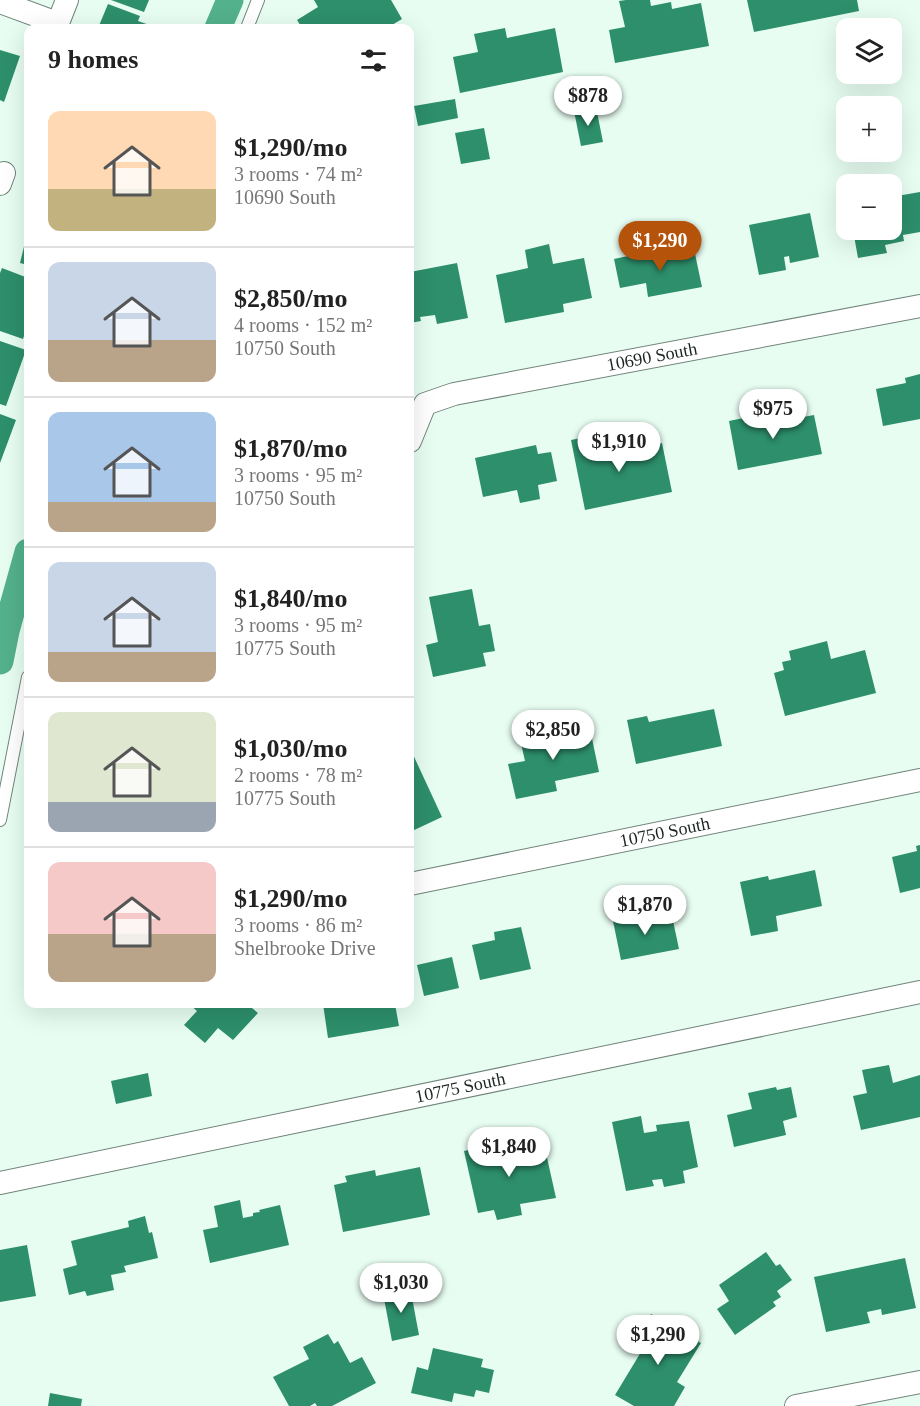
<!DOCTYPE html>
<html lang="en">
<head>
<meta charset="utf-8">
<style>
	:root { --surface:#fff; --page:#f6f6f6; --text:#222; --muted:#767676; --line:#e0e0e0; --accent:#b45309 }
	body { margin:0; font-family:"Times New Roman",serif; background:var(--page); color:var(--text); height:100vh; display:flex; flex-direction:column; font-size:22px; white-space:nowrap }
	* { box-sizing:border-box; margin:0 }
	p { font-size:20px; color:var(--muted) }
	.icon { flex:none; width:33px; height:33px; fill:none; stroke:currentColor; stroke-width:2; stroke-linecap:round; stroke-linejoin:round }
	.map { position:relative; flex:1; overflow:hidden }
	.side { position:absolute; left:24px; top:24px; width:390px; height:984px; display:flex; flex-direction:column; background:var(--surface); border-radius:12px; box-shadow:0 6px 24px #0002 }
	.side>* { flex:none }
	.controls { position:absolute; left:836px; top:18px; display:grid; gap:12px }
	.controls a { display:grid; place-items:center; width:66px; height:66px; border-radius:12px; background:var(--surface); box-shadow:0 6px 24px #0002; font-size:30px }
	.price { position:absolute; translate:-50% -51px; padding:0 14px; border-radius:21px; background:#fff; color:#222; font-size:20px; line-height:39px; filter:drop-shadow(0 2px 3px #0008) }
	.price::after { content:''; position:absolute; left:50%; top:36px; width:18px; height:14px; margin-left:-9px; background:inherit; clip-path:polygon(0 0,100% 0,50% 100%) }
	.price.active { background:var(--accent); color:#fff }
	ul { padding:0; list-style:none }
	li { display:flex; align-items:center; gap:18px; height:150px; padding:0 24px }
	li+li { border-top:2px solid var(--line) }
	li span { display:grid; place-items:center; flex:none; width:168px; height:120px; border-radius:12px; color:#555 }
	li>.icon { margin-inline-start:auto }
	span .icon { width:72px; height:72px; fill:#fffc; stroke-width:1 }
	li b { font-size:26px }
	h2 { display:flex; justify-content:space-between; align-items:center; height:72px; padding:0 24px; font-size:26px }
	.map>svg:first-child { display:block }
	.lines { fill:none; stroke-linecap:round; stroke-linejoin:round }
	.canal { stroke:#53b18b; stroke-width:27 }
	.building { fill:#2d8f6c }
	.lane-casing { stroke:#71847b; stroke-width:14 }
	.street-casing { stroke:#71847b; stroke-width:24 }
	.lane { stroke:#fff; stroke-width:12 }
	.street { stroke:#fff; stroke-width:22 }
	.labels { text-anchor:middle; stroke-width:6; stroke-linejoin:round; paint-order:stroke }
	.street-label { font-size:18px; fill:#1c2420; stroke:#e7fdf2 }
</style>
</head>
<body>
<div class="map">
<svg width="920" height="1406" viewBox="0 0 920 1406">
	<rect width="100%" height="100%" fill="#e7fdf2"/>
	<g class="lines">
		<!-- canal -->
		<path class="canal" d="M 218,28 L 230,0
			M 0,661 L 6,631 L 28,552"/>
	</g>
	<!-- building -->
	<path class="building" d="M 111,0 L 149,0 L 144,12 Z
		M 314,0 L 391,0 L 402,19 L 387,28 L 302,28 L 297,20 L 318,7 Z
		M 626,0 L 650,0 L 651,6 L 671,2 L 672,9 L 701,3 L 709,46 L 615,63 L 609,30 L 625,27 L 619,1 Z
		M 747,0 L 857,0 L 859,11 L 754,32 Z
		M 108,4 L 140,16 L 138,21 L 158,28 L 98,28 Z
		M 505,28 L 507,38 L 555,28 L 563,72 L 460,93 L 453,57 L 478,52 L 474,34 Z
		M 0,50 L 20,56 L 4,102 L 0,100 Z
		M 455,99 L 458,118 L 418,126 L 414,106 Z
		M 596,107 L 603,142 L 581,146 L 574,111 Z
		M 484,128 L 490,159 L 461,164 L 455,133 Z
		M 920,192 L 920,232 L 903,235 L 904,241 L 885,245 L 887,253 L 858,258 L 853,230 L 891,230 L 891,197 Z
		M 810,213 L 819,257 L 790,263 L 789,256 L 784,257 L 786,270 L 759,275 L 749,225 Z
		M 28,230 L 28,265 L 20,263 Z
		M 549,244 L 553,264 L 584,258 L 592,298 L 563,304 L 564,312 L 505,323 L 496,275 L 528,268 L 525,250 Z
		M 694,249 L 702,287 L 648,297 L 646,283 L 620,288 L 614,259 L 642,253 L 643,259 Z
		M 457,263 L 468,318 L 437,324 L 435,315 L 420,317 L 421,321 L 410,323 L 410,272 Z
		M 2,268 L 28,278 L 28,324 L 23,339 L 0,331 L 0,273 Z
		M 0,341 L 26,350 L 6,406 L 0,404 Z
		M 920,374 L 920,419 L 883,426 L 876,389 L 906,383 L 905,378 Z
		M 768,413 L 770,423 L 814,415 L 822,454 L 738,470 L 729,421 Z
		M 0,414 L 16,420 L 0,463 Z
		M 605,433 L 611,461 L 631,457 L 630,450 L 662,443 L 672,492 L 585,510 L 571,440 Z
		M 536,445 L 538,454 L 551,452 L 557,481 L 538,485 L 540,499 L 520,503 L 517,490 L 483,497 L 475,458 Z
		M 472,589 L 479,626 L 490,624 L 495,651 L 483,653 L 486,666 L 433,677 L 426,645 L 438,642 L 429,597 Z
		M 827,641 L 831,659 L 865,650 L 876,693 L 785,716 L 774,673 L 784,670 L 782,662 L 791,660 L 789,651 Z
		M 714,709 L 722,746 L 636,764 L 627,720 L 647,716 L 649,722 Z
		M 589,724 L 599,772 L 555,781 L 557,791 L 516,799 L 508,764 L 525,761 L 520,739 Z
		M 410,748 L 442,817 L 410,832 Z
		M 920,845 L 920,888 L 900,893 L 892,857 L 917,851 L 916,846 Z
		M 815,870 L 822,906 L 776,916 L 778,931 L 751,936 L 740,882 L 768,876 L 769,880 Z
		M 653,913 L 654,920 L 672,916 L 679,949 L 621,960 L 613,921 Z
		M 521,927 L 531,969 L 480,980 L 472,945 L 495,940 L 494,932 Z
		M 452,957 L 459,988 L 424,996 L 417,965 Z
		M 189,1004 L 247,1004 L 258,1013 L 233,1040 L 218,1028 L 205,1043 L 184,1025 L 197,1011 Z
		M 323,1004 L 395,1004 L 399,1026 L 328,1038 Z
		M 889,1065 L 893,1083 L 920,1075 L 920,1117 L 861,1130 L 853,1096 L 867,1093 L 862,1070 Z
		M 148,1073 L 152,1096 L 116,1104 L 111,1081 Z
		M 776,1087 L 777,1090 L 791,1087 L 797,1117 L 783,1121 L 786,1135 L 734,1147 L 727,1115 L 752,1109 L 748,1093 Z
		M 641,1116 L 644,1133 L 657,1131 L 656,1125 L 689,1121 L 698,1167 L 683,1171 L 685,1183 L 664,1187 L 662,1179 L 652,1180 L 654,1186 L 626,1191 L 612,1122 Z
		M 509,1141 L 513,1158 L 517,1157 L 516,1150 L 544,1144 L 556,1198 L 520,1204 L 522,1215 L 497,1220 L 494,1210 L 478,1213 L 464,1151 Z
		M 420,1167 L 430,1215 L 343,1232 L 334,1185 L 347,1182 L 345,1176 L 375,1170 L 376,1176 Z
		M 240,1200 L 243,1218 L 253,1216 L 253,1213 L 260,1212 L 259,1210 L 280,1205 L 289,1245 L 210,1263 L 203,1230 L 218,1227 L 214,1206 Z
		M 145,1216 L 149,1233 L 152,1232 L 158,1258 L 124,1266 L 126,1272 L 111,1275 L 114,1290 L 87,1296 L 85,1291 L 69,1295 L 63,1269 L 77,1265 L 71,1241 L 129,1227 L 128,1221 Z
		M 27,1245 L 36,1296 L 0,1302 L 0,1250 Z
		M 766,1252 L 776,1266 L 780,1264 L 792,1280 L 777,1291 L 781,1297 L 773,1302 L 776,1306 L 735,1335 L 717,1309 L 729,1301 L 719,1285 Z
		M 905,1258 L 916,1308 L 882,1315 L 881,1309 L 867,1312 L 870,1323 L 826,1332 L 814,1277 Z
		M 410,1287 L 419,1335 L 392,1341 L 383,1293 Z
		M 651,1314 L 701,1343 L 677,1382 L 685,1387 L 674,1406 L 634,1406 L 615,1395 L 644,1347 L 635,1342 Z
		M 328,1334 L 334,1344 L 338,1341 L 350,1363 L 362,1357 L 376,1383 L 332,1406 L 317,1406 L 315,1403 L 310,1406 L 289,1406 L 273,1377 L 309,1359 L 303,1347 Z
		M 433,1348 L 483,1359 L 481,1367 L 494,1370 L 489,1393 L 476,1390 L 474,1397 L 454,1393 L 452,1402 L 411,1393 L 417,1367 L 428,1370 Z
		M 50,1393 L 82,1399 L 81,1406 L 48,1406 Z"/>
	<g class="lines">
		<defs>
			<path id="lane" d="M 247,28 L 258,0
				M 0,820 L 28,677"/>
			<g id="street">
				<path d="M 0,2 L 57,23"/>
				<path d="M 56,28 L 67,0"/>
				<path d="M 0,184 L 4,173"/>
				<path id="s1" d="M 410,441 L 425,404 L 454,394 L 920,306"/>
				<path id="s2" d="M 410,884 L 920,780"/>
				<path id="s3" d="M 0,1183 L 920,992"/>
				<path d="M 796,1406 L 920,1382"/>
			</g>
		</defs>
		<!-- lane casing -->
		<use href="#lane" class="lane-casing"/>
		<!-- street casing -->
		<use href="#street" class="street-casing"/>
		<!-- lane -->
		<use href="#lane" class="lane"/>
		<!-- street -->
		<use href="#street" class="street"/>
	</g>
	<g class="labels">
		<!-- street labels -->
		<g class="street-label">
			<text dy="6" stroke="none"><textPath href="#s1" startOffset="272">10690 South</textPath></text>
			<text dy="6" stroke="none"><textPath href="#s2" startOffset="260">10750 South</textPath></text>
			<text dy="6" stroke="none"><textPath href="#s3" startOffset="470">10775 South</textPath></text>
		</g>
	</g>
</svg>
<div class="controls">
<a><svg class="icon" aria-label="layers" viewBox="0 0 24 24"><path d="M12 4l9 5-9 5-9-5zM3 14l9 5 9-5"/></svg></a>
<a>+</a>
<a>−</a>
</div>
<b class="price" style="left:588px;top:127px">$878</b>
<b class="price active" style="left:660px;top:272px">$1,290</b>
<b class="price" style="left:773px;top:440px">$975</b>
<b class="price" style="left:619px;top:473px">$1,910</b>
<b class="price" style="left:553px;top:761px">$2,850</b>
<b class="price" style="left:645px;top:936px">$1,870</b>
<b class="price" style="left:509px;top:1178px">$1,840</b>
<b class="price" style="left:401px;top:1314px">$1,030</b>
<b class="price" style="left:658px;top:1366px">$1,290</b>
<section class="side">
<h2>9 homes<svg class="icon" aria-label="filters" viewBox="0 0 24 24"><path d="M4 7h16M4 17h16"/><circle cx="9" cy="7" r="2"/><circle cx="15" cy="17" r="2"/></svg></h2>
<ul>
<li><span style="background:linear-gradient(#ffd9b3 65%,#c2b280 0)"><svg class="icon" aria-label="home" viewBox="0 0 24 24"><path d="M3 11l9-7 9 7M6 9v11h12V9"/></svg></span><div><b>$1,290/mo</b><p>3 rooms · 74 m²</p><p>10690 South</p></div></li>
<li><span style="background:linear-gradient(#c9d6e8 65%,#b9a48a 0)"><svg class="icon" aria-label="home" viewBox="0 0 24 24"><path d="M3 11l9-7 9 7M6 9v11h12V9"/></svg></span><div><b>$2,850/mo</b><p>4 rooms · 152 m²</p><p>10750 South</p></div></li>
<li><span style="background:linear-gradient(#a9c7e8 75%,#b9a48a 0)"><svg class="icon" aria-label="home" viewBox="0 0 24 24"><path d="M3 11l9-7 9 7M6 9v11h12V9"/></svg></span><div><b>$1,870/mo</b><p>3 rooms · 95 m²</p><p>10750 South</p></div></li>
<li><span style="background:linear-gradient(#c9d6e8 75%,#b9a48a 0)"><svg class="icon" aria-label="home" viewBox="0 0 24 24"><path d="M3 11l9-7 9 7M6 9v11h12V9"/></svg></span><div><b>$1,840/mo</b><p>3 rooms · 95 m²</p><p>10775 South</p></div></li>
<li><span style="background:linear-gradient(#dfe7d0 75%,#9aa5b1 0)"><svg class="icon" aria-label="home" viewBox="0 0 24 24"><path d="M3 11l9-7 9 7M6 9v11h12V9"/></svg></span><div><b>$1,030/mo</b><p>2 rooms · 78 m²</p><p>10775 South</p></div></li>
<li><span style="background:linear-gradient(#f6c9c9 60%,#b9a48a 0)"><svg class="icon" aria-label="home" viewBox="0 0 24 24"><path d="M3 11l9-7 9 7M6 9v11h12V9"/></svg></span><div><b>$1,290/mo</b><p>3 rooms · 86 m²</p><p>Shelbrooke Drive</p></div></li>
</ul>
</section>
</div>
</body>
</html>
